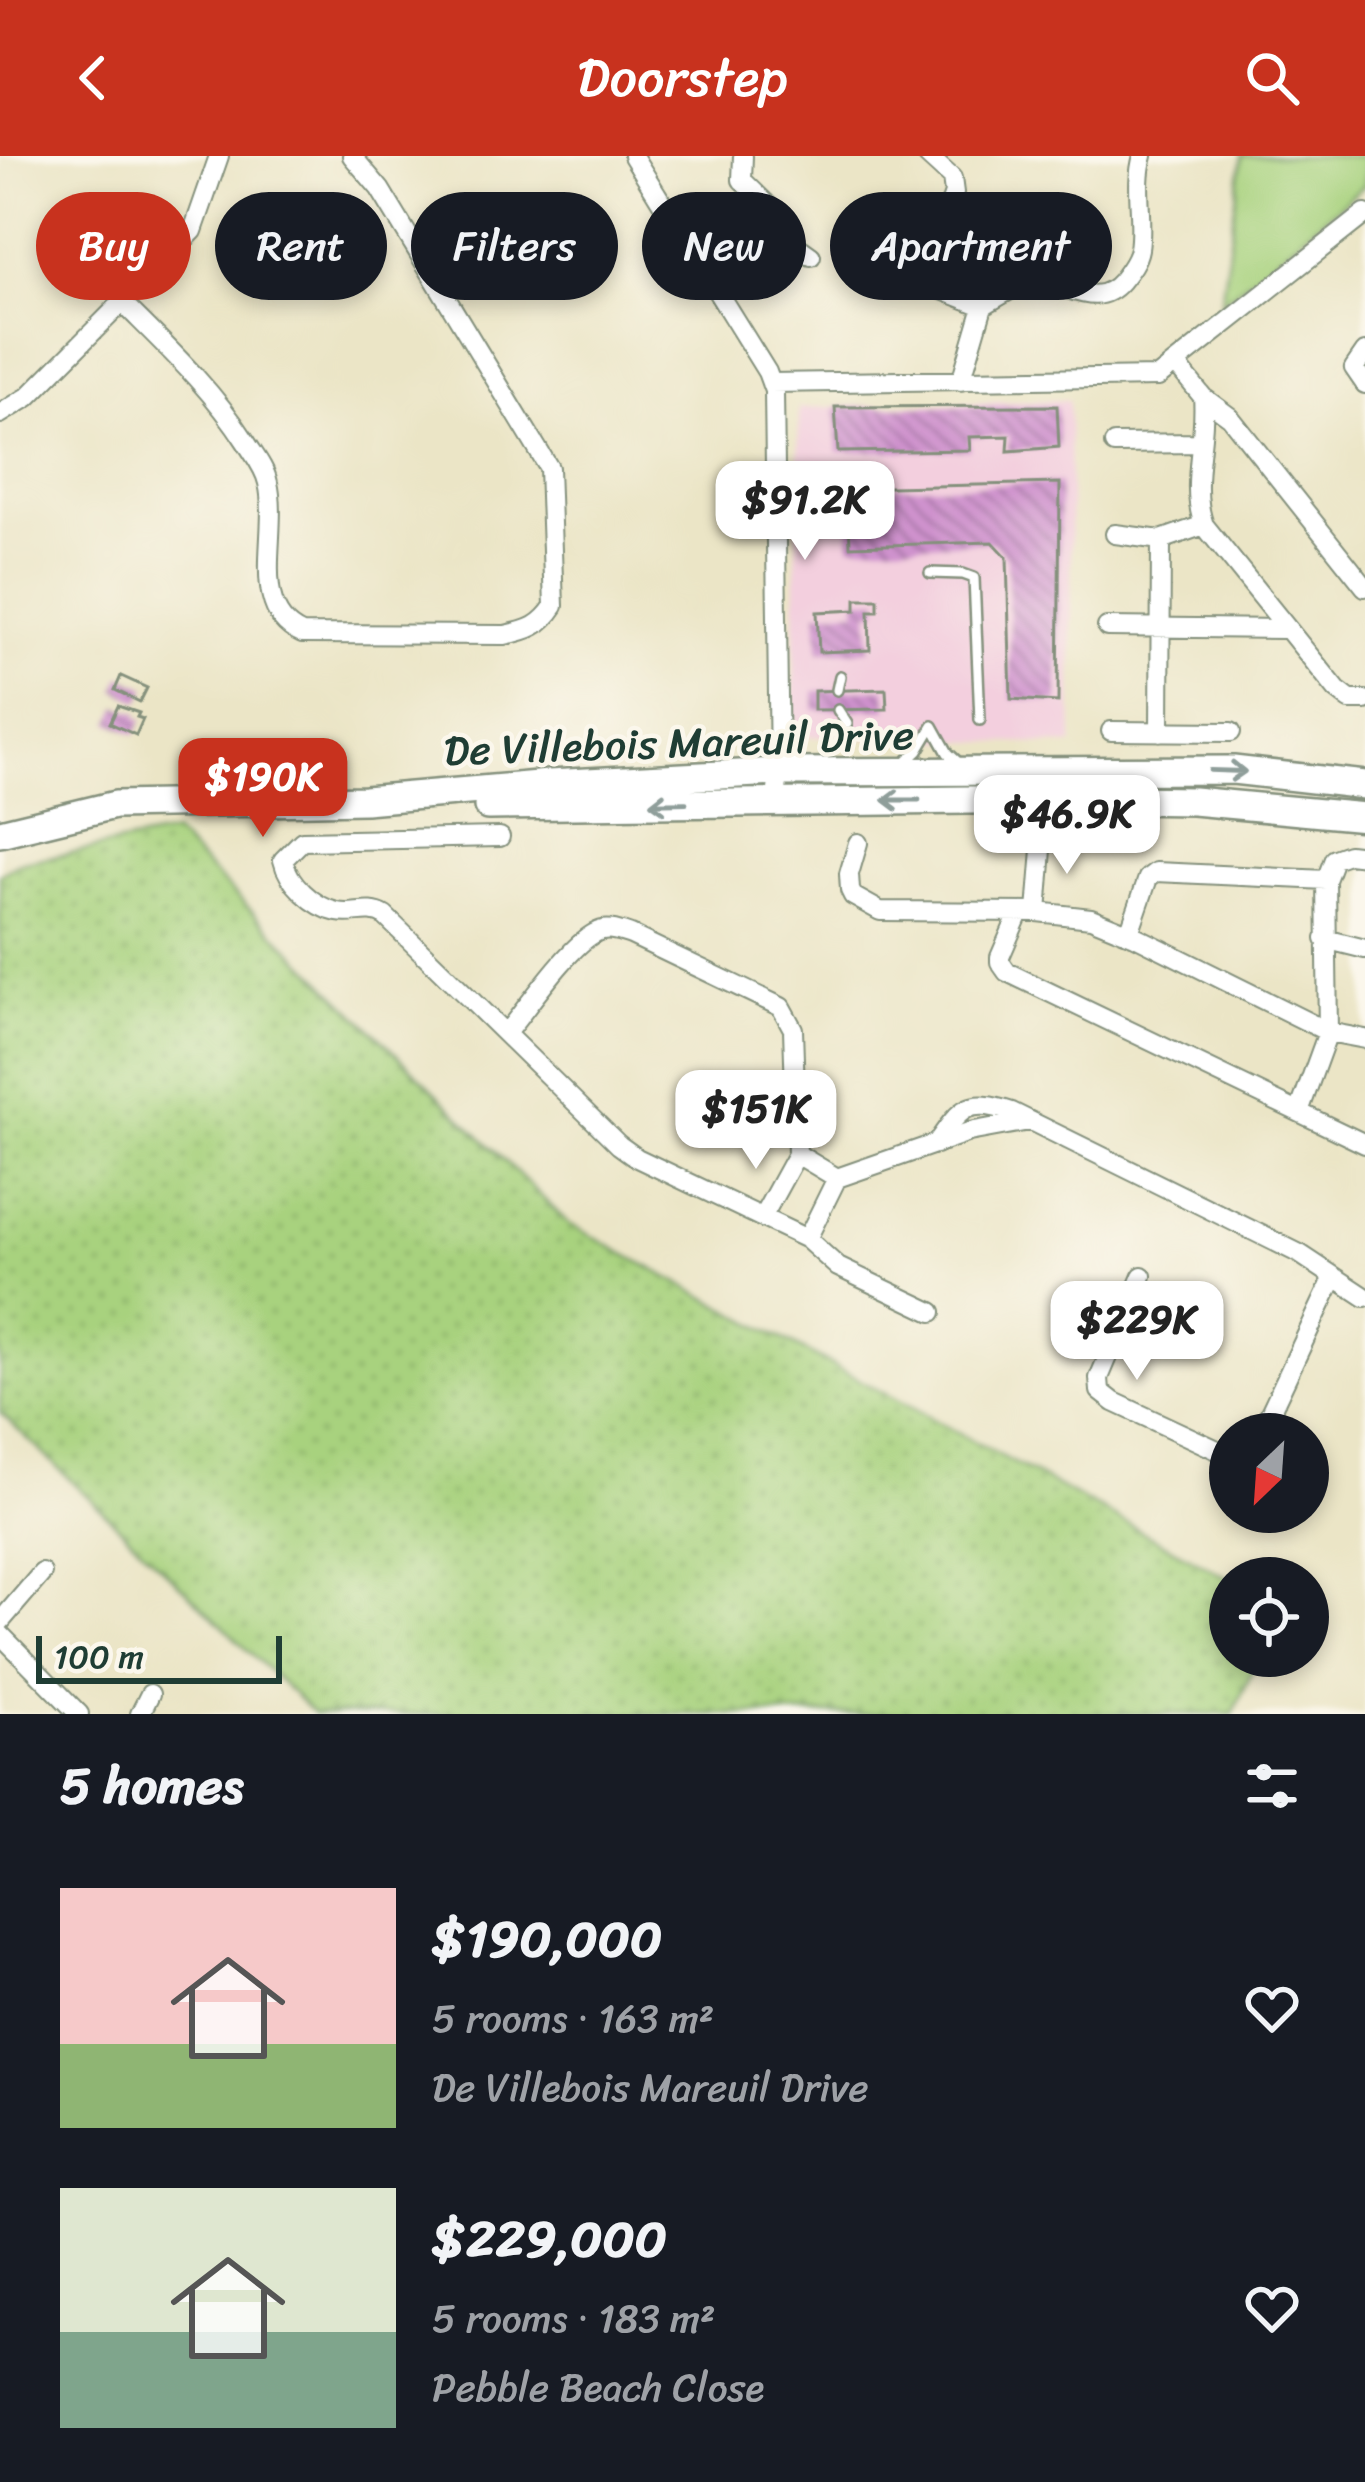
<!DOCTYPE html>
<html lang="en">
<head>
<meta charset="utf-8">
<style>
	:root { --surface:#171b24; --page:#20242c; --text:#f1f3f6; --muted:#9ea1a6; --accent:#c8321e }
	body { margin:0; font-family:Sriracha,sans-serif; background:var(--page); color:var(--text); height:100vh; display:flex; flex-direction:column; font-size:45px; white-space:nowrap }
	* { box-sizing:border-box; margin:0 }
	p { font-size:39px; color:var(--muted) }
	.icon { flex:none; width:66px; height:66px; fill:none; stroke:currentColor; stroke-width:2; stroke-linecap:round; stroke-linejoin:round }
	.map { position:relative; height:1558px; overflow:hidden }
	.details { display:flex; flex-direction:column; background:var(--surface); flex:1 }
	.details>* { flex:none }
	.banner { position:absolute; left:36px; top:36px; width:1293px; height:108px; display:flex; gap:24px }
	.needle { width:78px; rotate:205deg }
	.buttons { position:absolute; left:1209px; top:1257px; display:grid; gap:24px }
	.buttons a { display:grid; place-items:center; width:120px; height:120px; border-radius:50%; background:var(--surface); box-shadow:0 6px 18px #0003; font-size:60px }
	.scale { position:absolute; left:36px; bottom:30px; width:246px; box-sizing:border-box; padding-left:12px; border:6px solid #1f3d34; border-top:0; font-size:33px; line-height:42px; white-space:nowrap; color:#1f3d34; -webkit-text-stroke:9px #fbf7ec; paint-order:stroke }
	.price { position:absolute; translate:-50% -102px; padding:0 27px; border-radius:24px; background:#fff; color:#222; font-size:39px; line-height:78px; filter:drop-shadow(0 3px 6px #0008) }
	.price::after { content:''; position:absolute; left:50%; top:72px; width:36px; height:27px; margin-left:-18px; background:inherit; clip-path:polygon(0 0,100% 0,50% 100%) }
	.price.active { background:var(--accent); color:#fff }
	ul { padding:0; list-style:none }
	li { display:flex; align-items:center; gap:36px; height:300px; padding:0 60px }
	li span { display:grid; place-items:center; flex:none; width:336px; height:240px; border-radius:0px; color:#555 }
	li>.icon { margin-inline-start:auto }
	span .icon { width:144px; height:144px; fill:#fffc; stroke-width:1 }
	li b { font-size:51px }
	h2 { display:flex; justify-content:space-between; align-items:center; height:144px; padding:0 60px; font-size:51px }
	.chip { padding:0 42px; border-radius:54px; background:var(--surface); box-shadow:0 6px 18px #0003; font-size:42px; line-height:108px }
	.chip.active { background:var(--accent); color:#fff }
	header { display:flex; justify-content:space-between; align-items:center; height:156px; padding:0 60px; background:var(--accent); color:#fff; font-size:54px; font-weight:600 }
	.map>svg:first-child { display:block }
	.built { fill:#f3cfde }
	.grass { fill:url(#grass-dots); stroke:#648859; stroke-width:3 }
	.green { fill:#a8d27e; stroke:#648859; stroke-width:3 }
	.building { fill:url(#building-back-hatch) }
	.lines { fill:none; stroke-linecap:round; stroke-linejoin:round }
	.service-casing { stroke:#85917d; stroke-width:14 }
	.minor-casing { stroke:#85917d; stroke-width:22 }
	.secondary-casing { stroke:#85917d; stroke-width:32 }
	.service { stroke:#fff; stroke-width:9 }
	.minor { stroke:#fff; stroke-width:18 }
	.secondary { stroke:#fff; stroke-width:27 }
	.oneway { stroke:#8f9e9a }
	.labels { text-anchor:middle; stroke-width:9; stroke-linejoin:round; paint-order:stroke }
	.street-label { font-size:42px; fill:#1f3d34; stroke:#fbf7ec }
</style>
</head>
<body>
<header><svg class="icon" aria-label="back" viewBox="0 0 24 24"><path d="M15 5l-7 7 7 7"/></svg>Doorstep<svg class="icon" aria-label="search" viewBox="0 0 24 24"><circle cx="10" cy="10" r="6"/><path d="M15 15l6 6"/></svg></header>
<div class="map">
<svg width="1365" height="1558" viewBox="0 0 1365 1558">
	<defs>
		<pattern id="grass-dots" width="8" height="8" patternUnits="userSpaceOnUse" patternTransform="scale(3)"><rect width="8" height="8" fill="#a8d27e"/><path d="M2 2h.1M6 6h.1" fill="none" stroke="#90b56e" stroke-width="1.8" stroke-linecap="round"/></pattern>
		<pattern id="building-back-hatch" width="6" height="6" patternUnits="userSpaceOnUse" patternTransform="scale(3)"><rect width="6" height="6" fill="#cf92cd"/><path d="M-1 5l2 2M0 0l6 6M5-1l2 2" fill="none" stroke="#a778a7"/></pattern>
	</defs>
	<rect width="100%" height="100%" fill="#fbf7ec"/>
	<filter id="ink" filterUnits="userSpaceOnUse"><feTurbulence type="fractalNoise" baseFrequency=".00833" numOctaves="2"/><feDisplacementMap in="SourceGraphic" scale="24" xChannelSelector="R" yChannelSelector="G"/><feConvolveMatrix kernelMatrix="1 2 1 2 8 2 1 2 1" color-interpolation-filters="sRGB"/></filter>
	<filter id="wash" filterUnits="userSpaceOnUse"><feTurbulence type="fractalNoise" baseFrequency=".004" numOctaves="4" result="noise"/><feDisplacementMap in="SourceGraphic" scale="48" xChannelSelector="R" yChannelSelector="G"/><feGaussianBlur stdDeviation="2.7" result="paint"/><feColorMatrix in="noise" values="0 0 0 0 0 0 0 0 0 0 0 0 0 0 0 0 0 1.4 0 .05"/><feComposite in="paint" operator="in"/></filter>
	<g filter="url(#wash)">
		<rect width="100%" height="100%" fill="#ebe5c6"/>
		<!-- built -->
		<path class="built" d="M 1069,244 L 1073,589 L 793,580 L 799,252 Z"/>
		<!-- grass -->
		<path class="grass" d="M 173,677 L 569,1068 L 1230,1423 L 1230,1500 L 1259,1500 L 1233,1558 L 314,1558 L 0,1256 L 0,718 L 19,707 Z"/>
		<!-- green -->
		<path class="green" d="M 1242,0 L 1365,0 L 1365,29 L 1221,147 Z"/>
		<g id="blocks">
			<!-- building -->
			<path class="building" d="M 1057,250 L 1059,291 L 1008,295 L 1009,280 L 969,281 L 970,294 L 838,296 L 835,251 Z
				M 1060,327 L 1058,546 L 1011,543 L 1007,401 L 993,386 L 850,390 L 848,332 Z
				M 856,443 L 878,443 L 878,455 L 869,455 L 870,494 L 819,496 L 817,456 L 856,454 Z
				M 121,520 L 147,532 L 140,546 L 115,534 Z
				M 886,533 L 887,553 L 814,554 L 814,535 Z
				M 118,550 L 139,557 L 137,561 L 143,563 L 136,579 L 110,567 Z"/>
		</g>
	</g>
	<g filter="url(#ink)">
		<use href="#blocks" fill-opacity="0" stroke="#85917d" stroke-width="3"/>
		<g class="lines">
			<defs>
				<path id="service" d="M 930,417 L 963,418 L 974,422 L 980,564
					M 837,534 L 840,520
					M 838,554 L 847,568
					M 933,570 L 948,597 L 961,609
					M 904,608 L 918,595 L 933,570"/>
				<path id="minor" d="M 633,0 L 767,216 L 774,235 L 779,616 L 776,644
					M 743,0 L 742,24 L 784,65 L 790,85 L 811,100
					M 928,0 L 952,22 L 954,37 L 927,114 L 942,134 L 983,150
					M 124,148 C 168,192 212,233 246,286 C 254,299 265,312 268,327 C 280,376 247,454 302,478 L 505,479 C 529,474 541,470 554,450 L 549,312 L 380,33 L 352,0
					M 1365,196 L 1354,212 L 1365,228
					M 1177,209 L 1203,241 L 1230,261 L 1365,431
					M 961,225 L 983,150 C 998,141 1016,128 1034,127 C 1065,123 1094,157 1121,125 C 1128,116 1137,105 1139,93 C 1144,62 1134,30 1143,0
					M 771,227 L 1158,221 L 1365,58
					M 1203,241 C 1207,284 1189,327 1204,369 L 1337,534 L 1350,544 L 1365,544
					M 0,258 L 28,241 L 193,75 L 219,0
					M 1114,288 L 1201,287
					M 1115,378 L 1161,384 L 1204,369
					M 1107,471 L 1286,473
					M 1111,575 L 1231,576
					M 1160,576 L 1161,384
					M 500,681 L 302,685 L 283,704 C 288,727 314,751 337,756 C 354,760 369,750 385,760 L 619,989 L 637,1002 L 807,1083 L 838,1111 L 932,1156
					M 858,687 L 849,718 L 850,734 L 853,740 L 880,755 L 1037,756 L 1091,762 L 1135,780 L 1328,876 L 1365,883
					M 1037,756 L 1043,681
					M 1019,757 L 1000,801 L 1000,806 L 1007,816 L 1365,988
					M 1129,777 L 1148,722 L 1156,716 L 1326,724
					M 1325,783 L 1365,793
					M 506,877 C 527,852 568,791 595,777 C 606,770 619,775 631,779 L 781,851 L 793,873 L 797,998 L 763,1060
					M 1300,953 L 1328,876 L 1326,724 L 1334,703 L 1348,698 L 1365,700
					M 936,988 C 961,952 967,941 1012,956 L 1300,1098 L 1365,1141
					M 797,998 L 837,1022
					M 807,1083 L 837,1022 L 969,976 L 1029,965
					M 1142,1120 L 1099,1222 L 1100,1235 L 1114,1246 L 1230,1300
					M 1260,1278 L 1334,1121
					M 0,1466 L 42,1417
					M 0,1478 L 79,1558
					M 140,1558 L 150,1538"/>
				<path id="secondary" d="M 488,650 L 1060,643 L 1193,645 L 1365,661
					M 0,677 L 115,649 L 365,644 L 549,628 L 779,616 L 1233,614 L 1365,629"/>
			</defs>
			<!-- service casing -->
			<use href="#service" class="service-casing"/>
			<!-- minor casing -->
			<use href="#minor" class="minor-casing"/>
			<!-- secondary casing -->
			<use href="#secondary" class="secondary-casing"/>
			<!-- service -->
			<use href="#service" class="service"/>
			<!-- minor -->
			<use href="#minor" class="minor"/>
			<!-- secondary -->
			<use href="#secondary" class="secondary"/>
		</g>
		<!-- one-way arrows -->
		<defs><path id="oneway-shaft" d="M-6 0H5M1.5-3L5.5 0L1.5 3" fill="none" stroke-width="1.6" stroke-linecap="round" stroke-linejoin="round" transform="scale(3)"/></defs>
		<g class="oneway">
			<use href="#oneway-shaft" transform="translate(1228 615) rotate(2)"/>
			<use href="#oneway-shaft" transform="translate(901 644) rotate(180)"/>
			<use href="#oneway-shaft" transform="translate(668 647) rotate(179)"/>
		</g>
	</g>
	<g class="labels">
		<!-- street labels -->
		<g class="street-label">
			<text transform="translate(679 586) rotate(-2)" y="15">De Villebois Mareuil Drive</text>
		</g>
	</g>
</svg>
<div class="buttons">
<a><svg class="needle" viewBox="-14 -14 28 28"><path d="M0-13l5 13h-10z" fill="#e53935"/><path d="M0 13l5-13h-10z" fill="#9ea1a6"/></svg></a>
<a><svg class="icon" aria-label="locate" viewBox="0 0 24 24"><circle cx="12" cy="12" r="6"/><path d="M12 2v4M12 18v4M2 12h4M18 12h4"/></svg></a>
</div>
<div class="scale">100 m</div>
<b class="price" style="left:805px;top:407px">$91.2K</b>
<b class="price active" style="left:263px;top:684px">$190K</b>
<b class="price" style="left:1067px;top:721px">$46.9K</b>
<b class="price" style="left:756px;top:1016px">$151K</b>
<b class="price" style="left:1137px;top:1227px">$229K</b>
<div class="banner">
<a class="chip active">Buy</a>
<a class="chip">Rent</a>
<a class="chip">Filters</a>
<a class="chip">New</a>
<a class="chip">Apartment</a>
</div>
</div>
<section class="details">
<h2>5 homes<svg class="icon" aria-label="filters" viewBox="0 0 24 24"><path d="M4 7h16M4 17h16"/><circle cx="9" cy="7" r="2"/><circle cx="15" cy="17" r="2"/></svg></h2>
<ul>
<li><span style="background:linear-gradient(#f6c9c9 65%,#8fb573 0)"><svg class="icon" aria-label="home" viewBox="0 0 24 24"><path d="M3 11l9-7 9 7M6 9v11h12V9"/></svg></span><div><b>$190,000</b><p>5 rooms · 163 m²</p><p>De Villebois Mareuil Drive</p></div><svg class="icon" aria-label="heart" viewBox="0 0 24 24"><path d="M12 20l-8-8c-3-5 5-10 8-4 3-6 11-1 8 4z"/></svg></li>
<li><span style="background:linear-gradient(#dfe7d0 60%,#7fa58c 0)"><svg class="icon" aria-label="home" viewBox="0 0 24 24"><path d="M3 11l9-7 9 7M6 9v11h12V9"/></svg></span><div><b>$229,000</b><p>5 rooms · 183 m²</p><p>Pebble Beach Close</p></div><svg class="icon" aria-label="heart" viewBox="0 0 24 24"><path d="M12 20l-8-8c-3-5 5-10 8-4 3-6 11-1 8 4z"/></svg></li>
</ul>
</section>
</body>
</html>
